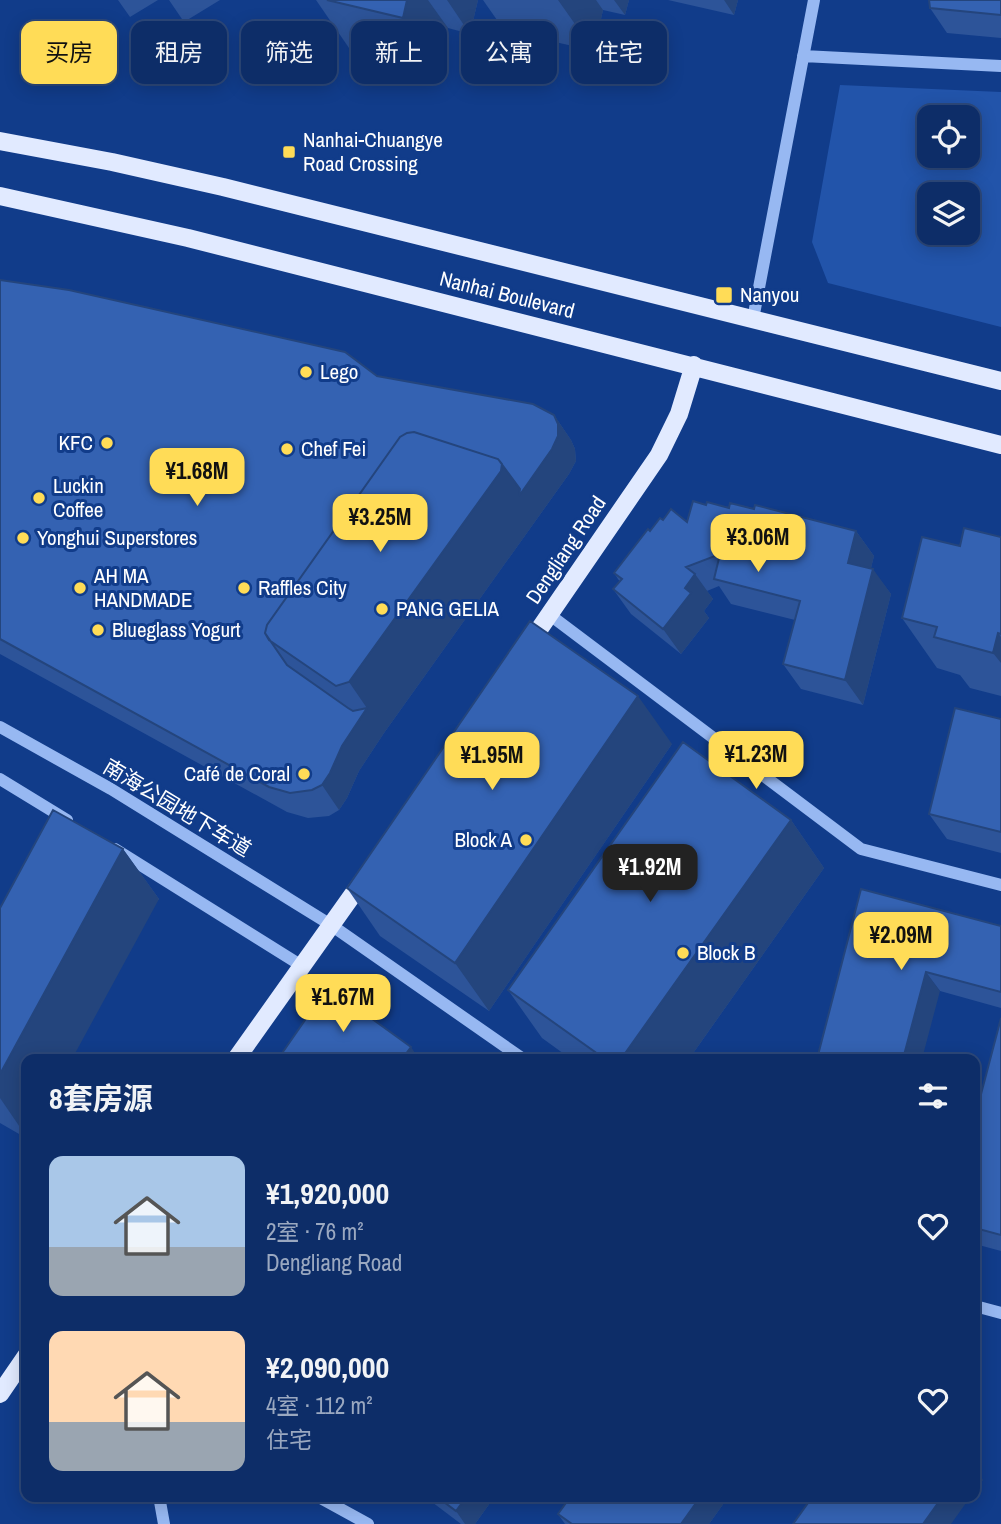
<!DOCTYPE html>
<html lang="zh">
<head>
<meta charset="utf-8">
<style>
	:root { --surface:#0d2d68; --page:#1b3971; --text:#f1f3f6; --muted:#9aa8c0; --line:#2d497c; --accent:#ffdc57 }
	body { margin:0; font-family:"Archivo Narrow","Noto Sans SC",sans-serif; background:var(--page); color:var(--text); height:100vh; display:flex; flex-direction:column; font-size:26px; white-space:nowrap }
	* { box-sizing:border-box; margin:0 }
	p { font-size:23px; color:var(--muted) }
	.icon { flex:none; width:38px; height:38px; fill:none; stroke:currentColor; stroke-width:2; stroke-linecap:round; stroke-linejoin:round }
	.map { position:relative; flex:1; overflow:hidden }
	.drawer { position:absolute; left:21px; top:1054px; width:959px; height:448px; display:flex; flex-direction:column; background:var(--surface); border-radius:14px; box-shadow:0 4px 18px #0003,0 0 0 2px var(--line) }
	.drawer>* { flex:none }
	.top-card { position:absolute; left:21px; top:21px; width:959px; height:63px; display:flex; gap:14px }
	.tools { position:absolute; left:917px; top:105px; display:grid; gap:14px }
	.tools a { display:grid; place-items:center; width:63px; height:63px; border-radius:14px; background:var(--surface); box-shadow:0 4px 18px #0003,0 0 0 2px var(--line); font-size:35px }
	.price { position:absolute; translate:-50% -60px; padding:0 16px; border-radius:14px; background:var(--accent); color:#111; font-size:23px; line-height:46px; filter:drop-shadow(0 2px 4px #0008) }
	.price::after { content:''; position:absolute; left:50%; top:42px; width:21px; height:16px; margin-left:-10px; background:inherit; clip-path:polygon(0 0,100% 0,50% 100%) }
	.price.current { background:#222; color:#fff }
	ul { padding:0; list-style:none }
	li { display:flex; align-items:center; gap:21px; height:175px; padding:0 28px }
	li span { display:grid; place-items:center; flex:none; width:196px; height:140px; border-radius:14px; color:#555 }
	li>.icon { margin-inline-start:auto }
	span .icon { width:84px; height:84px; fill:#fffc; stroke-width:1 }
	li b { font-size:30px }
	h2 { display:flex; justify-content:space-between; align-items:center; height:84px; padding:0 28px; font-size:30px }
	.chip { padding:0 24px; border-radius:14px; background:var(--surface); box-shadow:0 4px 18px #0003,0 0 0 2px var(--line); font-size:24px; line-height:63px }
	.chip.current { background:var(--accent); color:#111 }
	.map>svg:first-child { display:block }
	.green { fill:#2254aa; fill-rule:evenodd }
	.lines { fill:none; stroke-linecap:round; stroke-linejoin:round }
	.minor { stroke:#97b8f2; stroke-width:12 }
	.major { stroke:#e1eaff; stroke-width:18 }
	.wall { fill:#2d5499 }
	.shaded-wall { fill:#24457d }
	.building { fill:#3462b2; stroke:#24457d; stroke-width:2 }
	.poi-dot { fill:#ffdc57; stroke:#113c8a; stroke-width:2.5 }
	.labels { text-anchor:middle; stroke-width:6; stroke-linejoin:round; paint-order:stroke }
	.poi-label { font-size:21px; fill:#fff; stroke:#113c8a; text-anchor:start }
	.street-label { font-size:21px; fill:#fff; stroke:#113c8a }
</style>
</head>
<body>
<div class="map">
<svg width="1001" height="1524" viewBox="0 0 1001 1524">
	<rect width="100%" height="100%" fill="#113c8a"/>
	<!-- green -->
	<path class="green" d="M 840,85 L 1001,92 L 1001,327 L 828,283 L 812,242 ZM 929,117 L 968,117 L 968,156 L 929,156 ZM 929,194 L 968,194 L 968,233 L 929,233 Z"/>
	<g class="lines">
		<!-- minor -->
		<path class="minor" d="M 803,56 L 1001,66
			M 753,319 L 814,0
			M 550,615 L 861,849 L 1001,885
			M 0,727 L 111,789 L 331,925 L 523,1059
			M 0,779 L 67,820
			M 115,849 L 302,966
			M 975,1306 L 1001,1313
			M 159,1496 L 164,1524
			M 317,1496 L 368,1524"/>
		<!-- major -->
		<path class="major" d="M 0,141 L 112,162 L 223,187 L 1001,381
			M 0,196 L 188,238 L 1001,445
			M 527,647 L 659,455 L 679,414 L 694,365
			M 236,1059 L 366,876
			M 0,1394 L 26,1356"/>
	</g>
	<!-- wall -->
	<path class="wall" d="M 118,0 L 158,0 L 130,17 Z
		M 169,0 L 220,0 L 184,22 Z
		M 316,0 L 478,0 L 470,34 L 448,28 L 439,69 L 349,48 Z
		M 483,0 L 629,0 L 625,15 L 603,10 L 594,51 L 504,30 Z
		M 668,0 L 738,0 L 734,15 Z
		M 1001,0 L 1001,38 L 947,33 L 930,8 Z
		M 0,280 L 377,376 L 554,415 L 571,440 L 575,449 L 576,461 L 569,474 L 384,733 L 359,771 L 347,798 L 339,810 L 329,816 L 308,818 L 287,812 L 0,654 Z
		M 706,505 L 754,509 L 856,531 L 874,556 L 871,568 L 891,594 L 863,705 L 801,689 L 783,664 L 795,620 L 731,604 L 719,586 L 707,591 L 713,599 L 704,611 L 709,618 L 681,654 L 631,614 L 613,589 L 620,582 L 614,573 L 650,531 L 663,520 L 687,522 Z
		M 1001,537 L 1001,696 L 970,688 L 960,675 L 937,668 L 902,618 L 960,546 Z
		M 1001,719 L 1001,853 L 947,839 L 929,814 Z
		M 672,744 L 489,1011 L 380,936 L 347,888 Z
		M 791,820 L 824,868 L 689,1059 L 571,1059 L 542,1038 L 508,990 Z
		M 123,849 L 159,899 L 26,1059 L 26,1138 L 0,1123 L 0,908 Z
		M 861,889 L 1001,926 L 1001,1008 L 940,991 Z
		M 1001,1018 L 1001,1251 L 975,1244 L 975,1117 Z
		M 424,1496 L 495,1496 L 475,1524 L 461,1524 Z
		M 571,1496 L 729,1496 L 709,1524 L 565,1524 L 558,1514 Z"/>
	<!-- shaded-wall -->
	<path class="shaded-wall" d="M 407,0 L 428,0 L 448,28 L 439,69 L 403,18 Z
		M 447,0 L 478,0 L 470,34 Z
		M 558,0 L 596,0 L 603,10 L 594,51 Z
		M 614,0 L 629,0 L 625,15 Z
		M 724,0 L 738,0 L 734,15 Z
		M 554,415 L 571,440 L 575,449 L 576,461 L 569,474 L 384,733 L 349,682 L 502,464 Z
		M 856,531 L 874,556 L 866,588 L 848,563 Z
		M 873,569 L 891,594 L 863,705 L 845,680 Z
		M 695,574 L 713,599 L 704,611 L 709,618 L 681,654 L 663,629 L 685,588 Z
		M 998,633 L 1001,637 L 1001,663 L 993,653 Z
		M 638,696 L 672,744 L 489,1011 L 455,963 Z
		M 367,708 L 384,733 L 359,771 L 347,798 L 339,810 L 322,785 L 342,746 Z
		M 791,820 L 824,868 L 689,1059 L 621,1059 Z
		M 123,849 L 159,899 L 72,1059 L 26,1059 L 26,1136 L 0,1098 L 0,1074 Z
		M 926,972 L 940,991 L 922,1059 L 903,1059 Z
		M 411,1047 L 419,1059 L 402,1059 Z
		M 975,1467 L 983,1480 L 975,1492 Z
		M 467,1496 L 495,1496 L 475,1524 L 465,1524 L 456,1511 Z
		M 701,1496 L 729,1496 L 709,1524 L 681,1524 Z
		M 943,1496 L 971,1496 L 951,1524 L 923,1524 Z"/>
	<!-- building -->
	<path class="building" d="M 327,0 L 407,0 L 403,18 Z
		M 929,0 L 1001,0 L 1001,15 L 930,8 Z
		M 0,280 L 69,290 L 345,352 L 377,376 L 533,404 L 554,415 L 558,424 L 558,436 L 552,449 L 519,496 L 520,489 L 498,459 L 414,432 L 407,433 L 400,437 L 267,625 L 265,633 L 287,665 L 348,708 L 353,711 L 367,708 L 342,746 L 330,773 L 322,785 L 312,790 L 290,793 L 269,787 L 0,639 Z
		M 414,432 L 498,459 L 502,464 L 501,471 L 349,682 L 336,686 L 269,640 L 265,633 L 267,625 L 400,437 L 407,433 Z
		M 693,501 L 706,505 L 707,502 L 729,508 L 730,503 L 754,509 L 755,505 L 856,531 L 848,563 L 873,569 L 845,680 L 783,664 L 800,601 L 714,579 L 720,554 L 686,567 L 695,574 L 685,588 L 691,593 L 663,629 L 613,589 L 622,579 L 614,573 L 648,529 L 650,531 L 660,518 L 663,520 L 671,509 L 687,522 Z
		M 964,528 L 1001,537 L 1001,634 L 998,633 L 993,653 L 934,637 L 937,627 L 902,618 L 922,537 L 960,546 Z
		M 530,621 L 638,696 L 455,963 L 347,888 Z
		M 955,708 L 1001,719 L 1001,832 L 929,814 Z
		M 683,742 L 791,820 L 621,1059 L 605,1059 L 508,990 Z
		M 53,810 L 123,849 L 0,1074 L 0,908 Z
		M 861,889 L 1001,926 L 1001,992 L 926,972 L 903,1059 L 817,1059 Z
		M 328,987 L 411,1047 L 402,1059 L 278,1059 Z
		M 1001,1018 L 1001,1235 L 975,1228 L 975,1117 Z
		M 436,1496 L 467,1496 L 456,1511 Z
		M 571,1496 L 701,1496 L 681,1524 L 572,1524 L 558,1514 Z
		M 813,1496 L 943,1496 L 923,1524 L 793,1524 Z"/>
	<!-- markers -->
	<g class="poi-dot">
		<rect x="282" y="145" width="14" height="14" rx="3.5"/>
		<rect x="715" y="286" width="18" height="18" rx="3.5"/>
		<circle cx="306" cy="372" r="7"/>
		<circle cx="107" cy="443" r="7"/>
		<circle cx="287" cy="449" r="7"/>
		<circle cx="39" cy="498" r="7"/>
		<circle cx="23" cy="538" r="7"/>
		<circle cx="80" cy="588" r="7"/>
		<circle cx="244" cy="588" r="7"/>
		<circle cx="382" cy="609" r="7"/>
		<circle cx="98" cy="630" r="7"/>
		<circle cx="304" cy="774" r="7"/>
		<circle cx="526" cy="840" r="7"/>
		<circle cx="683" cy="953" r="7"/>
	</g>
	<g class="labels">
		<!-- poi labels -->
		<g class="poi-label">
			<text x="303" y="147">Nanhai-Chuangye<tspan x="303" dy="24">Road Crossing</tspan></text>
			<text x="740" y="302">Nanyou</text>
			<text x="320" y="379">Lego</text>
			<text x="93" y="450" text-anchor="end">KFC</text>
			<text x="301" y="456">Chef Fei</text>
			<text x="53" y="493">Luckin<tspan x="53" dy="24">Coffee</tspan></text>
			<text x="37" y="545">Yonghui Superstores</text>
			<text x="94" y="583">AH MA<tspan x="94" dy="24">HANDMADE</tspan></text>
			<text x="258" y="595">Raffles City</text>
			<text x="396" y="616">PANG GELIA</text>
			<text x="112" y="637">Blueglass Yogurt</text>
			<text x="290" y="781" text-anchor="end">Café de Coral</text>
			<text x="512" y="847" text-anchor="end">Block A</text>
			<text x="697" y="960">Block B</text>
		</g>
		<!-- street labels -->
		<g class="street-label">
			<text transform="translate(507 295) rotate(14)" y="7">Nanhai Boulevard</text>
			<text transform="translate(566 550) rotate(-56)" y="7">Dengliang Road</text>
			<text transform="translate(177 808) rotate(31)" y="7">南海公园地下车道</text>
		</g>
	</g>
</svg>
<div class="tools">
<a><svg class="icon" aria-label="locate" viewBox="0 0 24 24"><circle cx="12" cy="12" r="6"/><path d="M12 2v4M12 18v4M2 12h4M18 12h4"/></svg></a>
<a><svg class="icon" aria-label="layers" viewBox="0 0 24 24"><path d="M12 4l9 5-9 5-9-5zM3 14l9 5 9-5"/></svg></a>
</div>
<b class="price" style="left:197px;top:508px">¥1.68M</b>
<b class="price" style="left:380px;top:554px">¥3.25M</b>
<b class="price" style="left:758px;top:574px">¥3.06M</b>
<b class="price" style="left:756px;top:791px">¥1.23M</b>
<b class="price" style="left:492px;top:792px">¥1.95M</b>
<b class="price current" style="left:650px;top:904px">¥1.92M</b>
<b class="price" style="left:901px;top:972px">¥2.09M</b>
<b class="price" style="left:343px;top:1034px">¥1.67M</b>
<div class="top-card">
<a class="chip current">买房</a>
<a class="chip">租房</a>
<a class="chip">筛选</a>
<a class="chip">新上</a>
<a class="chip">公寓</a>
<a class="chip">住宅</a>
</div>
<section class="drawer">
<h2>8套房源<svg class="icon" aria-label="filters" viewBox="0 0 24 24"><path d="M4 7h16M4 17h16"/><circle cx="9" cy="7" r="2"/><circle cx="15" cy="17" r="2"/></svg></h2>
<ul>
<li><span style="background:linear-gradient(#a9c7e8 65%,#9aa5b1 0)"><svg class="icon" aria-label="home" viewBox="0 0 24 24"><path d="M3 11l9-7 9 7M6 9v11h12V9"/></svg></span><div><b>¥1,920,000</b><p>2室 · 76 m²</p><p>Dengliang Road</p></div><svg class="icon" aria-label="heart" viewBox="0 0 24 24"><path d="M12 20l-8-8c-3-5 5-10 8-4 3-6 11-1 8 4z"/></svg></li>
<li><span style="background:linear-gradient(#ffd9b3 65%,#9aa5b1 0)"><svg class="icon" aria-label="home" viewBox="0 0 24 24"><path d="M3 11l9-7 9 7M6 9v11h12V9"/></svg></span><div><b>¥2,090,000</b><p>4室 · 112 m²</p><p>住宅</p></div><svg class="icon" aria-label="heart" viewBox="0 0 24 24"><path d="M12 20l-8-8c-3-5 5-10 8-4 3-6 11-1 8 4z"/></svg></li>
</ul>
</section>
</div>
</body>
</html>
